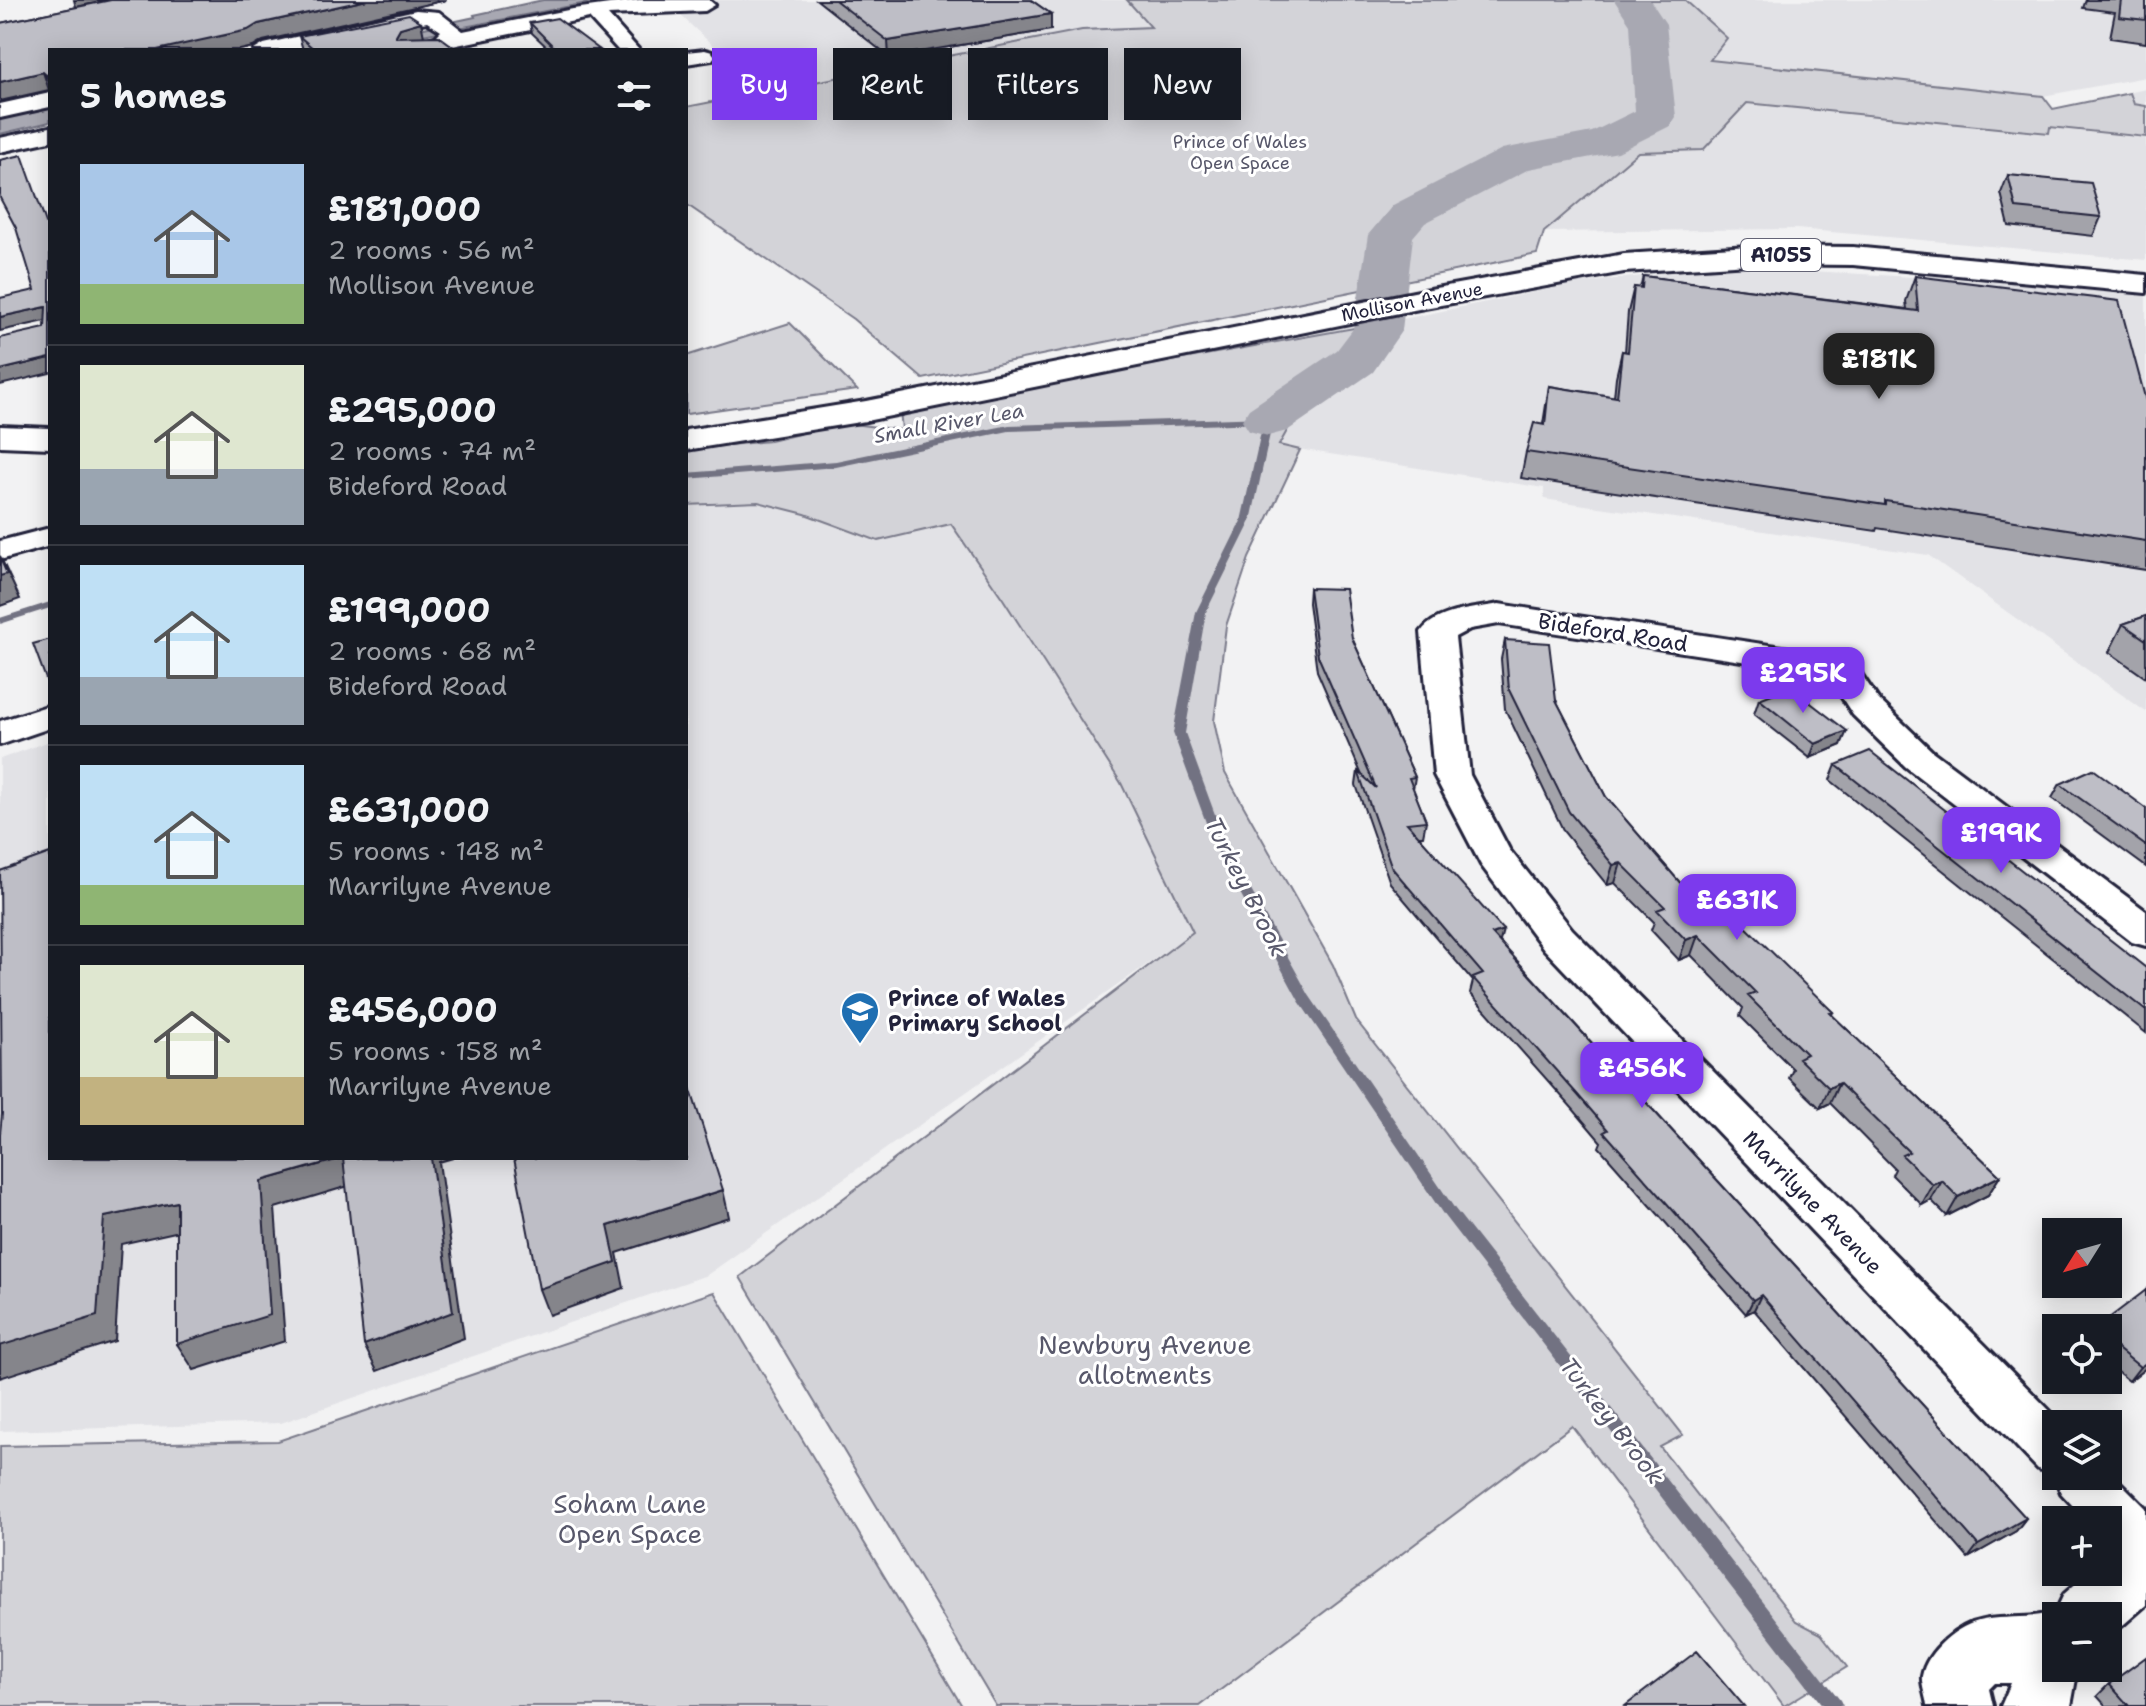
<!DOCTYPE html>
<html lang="en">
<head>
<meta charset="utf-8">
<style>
	:root { --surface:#171b24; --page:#20242c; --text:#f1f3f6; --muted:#9ea1a6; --line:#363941; --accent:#7c3aed }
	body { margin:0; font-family:"Shantell Sans",sans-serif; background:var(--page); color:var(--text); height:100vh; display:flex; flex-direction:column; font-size:30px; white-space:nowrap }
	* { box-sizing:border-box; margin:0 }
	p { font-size:26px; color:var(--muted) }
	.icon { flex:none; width:44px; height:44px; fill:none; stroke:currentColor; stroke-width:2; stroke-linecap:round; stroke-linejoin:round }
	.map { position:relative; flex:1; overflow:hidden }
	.details { position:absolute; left:48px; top:48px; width:640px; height:1112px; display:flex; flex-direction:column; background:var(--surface); border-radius:0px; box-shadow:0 4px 20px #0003 }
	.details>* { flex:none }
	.guide { position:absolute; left:712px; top:48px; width:760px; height:72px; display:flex; gap:16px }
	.needle { width:52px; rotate:233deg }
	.controls { position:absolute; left:2042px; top:1218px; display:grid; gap:16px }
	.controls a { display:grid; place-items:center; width:80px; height:80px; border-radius:0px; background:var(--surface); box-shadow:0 4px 20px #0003; font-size:40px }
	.price { position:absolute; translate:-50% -68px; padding:0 18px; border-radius:16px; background:var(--accent); color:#fff; font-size:26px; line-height:52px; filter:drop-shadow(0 2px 4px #0008) }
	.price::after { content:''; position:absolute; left:50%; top:48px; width:24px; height:18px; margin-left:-12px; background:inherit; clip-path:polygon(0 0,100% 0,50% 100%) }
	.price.active { background:#222; color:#fff }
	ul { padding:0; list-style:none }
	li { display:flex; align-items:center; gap:24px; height:200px; padding:0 32px }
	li+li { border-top:2px solid var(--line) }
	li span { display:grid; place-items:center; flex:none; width:224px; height:160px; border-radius:0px; color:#555 }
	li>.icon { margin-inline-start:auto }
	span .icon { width:96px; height:96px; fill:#fffc; stroke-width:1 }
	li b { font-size:34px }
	h2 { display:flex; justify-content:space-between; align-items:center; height:96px; padding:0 32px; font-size:34px }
	.chip { padding:0 28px; border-radius:0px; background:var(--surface); box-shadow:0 4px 20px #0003; font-size:28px; line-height:72px }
	.chip.active { background:var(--accent); color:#fff }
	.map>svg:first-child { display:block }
	.built { fill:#e2e2e6 }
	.green { fill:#d3d3d8; stroke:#7a7a8a; stroke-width:2 }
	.water { fill:#a8a8b2; stroke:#727282; stroke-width:2 }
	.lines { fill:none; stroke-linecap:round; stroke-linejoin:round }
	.stream { fill:#727282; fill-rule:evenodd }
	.river { fill:#a8a8b2; fill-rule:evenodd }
	.street-casing { stroke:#22223b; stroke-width:6 }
	.secondary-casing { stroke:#22223b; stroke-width:6 }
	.primary-casing { stroke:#22223b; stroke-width:6 }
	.street { fill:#fff; fill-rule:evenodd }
	.secondary { fill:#fff; fill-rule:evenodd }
	.primary { fill:#fff; fill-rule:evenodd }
	.wall { fill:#a3a3aa; stroke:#22223b; stroke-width:2 }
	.shaded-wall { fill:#85858b; stroke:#22223b; stroke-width:2 }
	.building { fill:#bebec6; stroke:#22223b; stroke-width:2 }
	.labels { text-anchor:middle; stroke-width:6; stroke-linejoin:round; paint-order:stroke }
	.far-park-label { font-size:18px; fill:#57576a; stroke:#fff }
	.far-street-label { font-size:18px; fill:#22223b; stroke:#fff }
	.shield { fill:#fff; stroke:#646476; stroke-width:2 }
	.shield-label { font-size:20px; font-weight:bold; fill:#22223b }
	.far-water-label { font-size:20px; font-style:italic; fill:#58586b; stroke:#fff }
	.street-label { font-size:22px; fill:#22223b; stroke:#fff }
	.poi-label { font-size:22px; font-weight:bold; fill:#22223b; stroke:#fff; text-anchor:start }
	.water-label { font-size:24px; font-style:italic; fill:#58586b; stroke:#fff }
	.near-park-label { font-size:26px; fill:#57576a; stroke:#fff }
</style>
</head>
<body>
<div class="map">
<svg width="2146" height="1706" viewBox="0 0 2146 1706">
	<rect width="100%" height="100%" fill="#f2f2f3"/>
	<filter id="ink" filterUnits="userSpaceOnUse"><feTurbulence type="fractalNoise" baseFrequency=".0125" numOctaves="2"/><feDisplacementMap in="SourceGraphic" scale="16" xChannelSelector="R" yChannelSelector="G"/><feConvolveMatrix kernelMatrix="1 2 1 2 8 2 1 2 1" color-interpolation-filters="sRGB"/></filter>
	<g filter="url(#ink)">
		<!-- built -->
		<path class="built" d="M 664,0 L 1127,0 L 1152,27 L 1082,30 L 762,91 Z
			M 1685,0 L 2146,0 L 2146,77 L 2043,96 L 1709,60 Z
			M 2146,89 L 2146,260 L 1797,229 L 1544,232 L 1638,151 L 1703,150 L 1747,103 L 2049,132 L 2052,109 Z
			M 1727,266 L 2146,291 L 2146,712 L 1928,555 L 1544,499 L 1544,488 L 1279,446 L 1297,413 L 1367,365 L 1391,340 L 1398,320 L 1574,284 Z
			M 905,459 L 1003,599 L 1121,783 L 1193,932 L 707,1275 L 281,1423 L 0,1431 L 0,759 L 50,741 L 50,1158 L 686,1158 L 686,479 Z"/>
		<!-- green -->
		<path class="green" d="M 1127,0 L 1685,0 L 1727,38 L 1710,60 L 2043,96 L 2053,109 L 2130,93 L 2134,104 L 2146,106 L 2146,137 L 2050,127 L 2049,133 L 1747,103 L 1703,150 L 1638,152 L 1544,232 L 1537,254 L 923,379 L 853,319 L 686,204 L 686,107 L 1082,30 L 1151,27 Z
			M 1398,320 L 1391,340 L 1367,365 L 1297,413 L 1279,445 L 1300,450 L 1249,558 L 1226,626 L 1214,721 L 1225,773 L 1333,965 L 1356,1020 L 1683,1435 L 1660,1447 L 1796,1621 L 1821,1634 L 1847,1667 L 1784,1706 L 1572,1426 L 1199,1706 L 996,1706 L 740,1277 L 1193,932 L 1121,783 L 1003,599 L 951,524 L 878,541 L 805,514 L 758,502 L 686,505 L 686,449 L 770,441 L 844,423 L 902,430 L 900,410 Z
			M 790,323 L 857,390 L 686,414 L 686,356 Z
			M 714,1292 L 962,1706 L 0,1706 L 0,1446 L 278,1441 Z"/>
		<!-- water -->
		<path class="water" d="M 543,0 L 602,0 L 351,49 L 306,50 L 345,45 L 475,17 L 474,15 Z
			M 50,107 L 50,122 L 0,134 L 0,119 Z"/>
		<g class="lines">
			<!-- stream -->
			<path class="stream" d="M 1268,417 L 1273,420 L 1251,521 L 1206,612 L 1185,733 L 1227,847 L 1309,995 L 1455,1209 L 1840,1700 L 1843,1706 L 1823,1706 L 1445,1217 L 1299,1001 L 1215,847 L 1173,733 L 1196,612 L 1241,521 L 1263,423 L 1009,431 L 836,467 L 686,479 L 686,473 L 836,461 L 1009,425 Z
				M 50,602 L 50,608 L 0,624 L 0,618 Z"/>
			<!-- river -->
			<path class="river" d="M 1614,0 L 1650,0 L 1666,24 L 1676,117 L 1670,126 L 1618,152 L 1529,169 L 1425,223 L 1413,237 L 1402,330 L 1373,372 L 1287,431 L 1268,436 L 1249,431 L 1242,420 L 1249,409 L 1337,350 L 1353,329 L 1368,235 L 1393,205 L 1502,149 L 1592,132 L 1635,111 L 1630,24 Z"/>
			<defs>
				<path id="street" d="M 639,0 L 709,0 L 715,5 L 705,11 L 608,15 L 639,50 L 618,50 L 589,18 L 433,50 L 401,50 L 404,46 L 435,37 L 441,31 L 427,22 L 291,50 L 254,50 L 264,44 L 416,10 L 439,12 L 463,31 L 573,9 Z
					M 705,50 L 712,52 L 715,56 L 712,60 L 686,64 L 686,52 Z
					M 50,93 L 50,107 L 0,118 L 0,104 Z
					M 50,127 L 50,141 L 0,152 L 0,138 Z
					M 50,528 L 50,546 L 0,560 L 0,541 Z
					M 1499,604 L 1808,651 L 1860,672 L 1878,699 L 1932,751 L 2146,911 L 2146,946 L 2132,942 L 1906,767 L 1853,715 L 1835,687 L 1800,670 L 1499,624 L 1470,629 L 1455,637 L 1470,775 L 1509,849 L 1572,929 L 2063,1424 L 2056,1424 L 2056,1476 L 2108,1476 L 2108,1470 L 2146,1508 L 2146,1571 L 2127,1563 L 2108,1543 L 2108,1520 L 2086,1520 L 2061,1493 L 2054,1475 L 2038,1469 L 1544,949 L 1481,865 L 1434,775 L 1421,632 C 1436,610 1475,609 1499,604 Z
					M 50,705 L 50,728 L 0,745 L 0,721 Z"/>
				<path id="secondary" d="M 2146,1534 L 2146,1605 L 2108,1638 L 2108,1616 L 2056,1616 L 2056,1668 L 2078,1668 L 2071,1706 L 2001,1706 L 2011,1683 L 1995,1683 L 1989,1689 L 1993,1706 L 1927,1706 C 1926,1697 1921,1684 1922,1676 C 1927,1650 1959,1624 1983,1620 C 2008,1615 2032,1620 2056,1611 L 2064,1594 L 2089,1572 L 2108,1572 L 2108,1556 L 2124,1543 Z"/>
				<path id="primary" d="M 1749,246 L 1853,247 L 2146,275 L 2146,293 L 1853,265 L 1749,264 L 1624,272 L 1419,309 L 866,421 L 686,450 L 686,430 L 866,401 L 1419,291 L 1624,254 Z
					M 0,426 L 50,428 L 50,448 L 0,446 Z"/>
			</defs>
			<!-- street casing -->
			<use href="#street" class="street-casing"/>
			<!-- secondary casing -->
			<use href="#secondary" class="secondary-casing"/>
			<!-- primary casing -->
			<use href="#primary" class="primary-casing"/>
			<!-- street -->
			<use href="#street" class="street"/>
			<!-- secondary -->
			<use href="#secondary" class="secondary"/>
			<!-- primary -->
			<use href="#primary" class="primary"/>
		</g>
		<!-- wall -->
		<path class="wall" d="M 111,0 L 446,0 L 263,41 L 253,47 L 240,50 L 50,50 L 50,91 L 0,101 L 0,23 Z
			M 817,0 L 1031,0 L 1051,14 L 1051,30 L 889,57 Z
			M 2086,0 L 2146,0 L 2146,43 L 2110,38 L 2115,12 L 2083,8 Z
			M 530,23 L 600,50 L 550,50 L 532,33 Z
			M 299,36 L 424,37 L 458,50 L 303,50 Z
			M 2008,175 L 2101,217 L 2093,236 L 2009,226 L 2001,193 Z
			M 1643,276 L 1907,309 L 1906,301 L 1915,276 L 2146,401 L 2146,570 L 1877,528 L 1876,531 L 1521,478 L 1526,452 L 1543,424 L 1549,386 L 1614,397 L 1616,377 L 1622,351 L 1625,352 L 1628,312 L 1634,287 L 1640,288 Z
			M 1309,588 L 1352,638 L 1415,777 L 1413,789 L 1426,821 L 1423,836 L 1419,836 L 1500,942 L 2026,1518 L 2016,1531 L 1968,1558 L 1754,1310 L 1746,1314 L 1694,1255 L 1599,1147 L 1601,1142 L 1573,1109 L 1470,993 L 1473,981 L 1390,883 L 1356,785 L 1358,771 L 1361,773 L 1317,671 L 1308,603 Z
			M 2146,616 L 2146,678 L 2109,652 L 2123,624 Z
			M 1505,640 L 1556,700 L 1606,797 L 1682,885 L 1833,1012 L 1832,1015 L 2000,1176 L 1988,1195 L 1947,1216 L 1931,1200 L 1922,1205 L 1892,1175 L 1895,1169 L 1830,1103 L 1820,1108 L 1789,1078 L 1793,1069 L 1740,1016 L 1743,1008 L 1691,955 L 1679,960 L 1651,930 L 1654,922 L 1615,883 L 1607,885 L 1564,832 L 1505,709 L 1501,659 Z
			M 1759,699 L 1841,745 L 1810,758 L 1754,714 Z
			M 1836,765 L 2146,968 L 2146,1033 L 1830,780 Z
			M 2060,784 L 2146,808 L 2146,867 L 2052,798 Z
			M 2146,1290 L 2146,1368 L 2129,1381 L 2108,1364 L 2108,1328 Z
			M 2109,1684 L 2146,1706 L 2106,1706 L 2097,1696 Z"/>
		<!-- shaded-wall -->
		<path class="shaded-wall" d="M 74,0 L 109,0 L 76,7 Z
			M 367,0 L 446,0 L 263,41 L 253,47 L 240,50 L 157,50 L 258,24 Z
			M 1051,14 L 1051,30 L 889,57 L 888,41 Z
			M 421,22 L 424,37 L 395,37 L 400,28 Z
			M 43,72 L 49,90 L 0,101 L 0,82 Z
			M 50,74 L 50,85 L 46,75 Z
			M 46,307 L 50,320 L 0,331 L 0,317 Z
			M 50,358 L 50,373 L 0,385 L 0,370 Z
			M 0,556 L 20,599 L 0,606 Z
			M 1847,731 L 1841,745 L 1810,758 L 1815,744 Z
			M 1621,863 L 1615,883 L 1607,885 L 1613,865 Z
			M 1503,930 L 1499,945 L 1492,934 Z
			M 1698,935 L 1691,955 L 1679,960 L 1686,940 Z
			M 1839,1083 L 1830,1103 L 1820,1108 L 1829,1088 Z
			M 343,1158 L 355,1184 L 275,1208 L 285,1341 L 194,1370 L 177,1344 L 261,1181 Z
			M 431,1158 L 453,1158 L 439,1162 L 464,1338 L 377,1371 L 364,1345 Z
			M 2000,1176 L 1988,1195 L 1947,1216 L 1958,1197 Z
			M 1942,1181 L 1931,1200 L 1922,1205 L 1933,1185 Z
			M 723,1190 L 729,1217 L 617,1253 L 624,1288 L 549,1315 L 539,1289 L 608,1226 Z
			M 177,1202 L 193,1228 L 121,1244 L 115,1341 L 0,1378 L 0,1346 L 104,1217 Z
			M 1761,1295 L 1754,1310 L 1746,1314 L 1753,1300 Z
			M 2146,1363 L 2146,1368 L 2129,1381 L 2140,1367 Z
			M 2026,1518 L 2016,1531 L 1968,1558 L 1978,1545 Z"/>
		<!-- building -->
		<path class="building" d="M 111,0 L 367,0 L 258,24 L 248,30 L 157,50 L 50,50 L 50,74 L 46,75 L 43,72 L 0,82 L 0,23 Z
			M 835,0 L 1031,0 L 1051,14 L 888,41 Z
			M 2121,0 L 2146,0 L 2146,20 L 2119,17 Z
			M 409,14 L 421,22 L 400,28 L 395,37 L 439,36 L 458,50 L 315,50 L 299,36 Z
			M 557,18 L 600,50 L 557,50 L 530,23 Z
			M 22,155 L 50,234 L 50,358 L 0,370 L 0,338 L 45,328 L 46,307 L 0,317 L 0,298 L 35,290 L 16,228 L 0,198 L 0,160 Z
			M 2008,175 L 2091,183 L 2101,217 L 2016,208 Z
			M 1643,276 L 1918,311 L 1915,276 L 2119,301 L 2146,401 L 2146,541 L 1885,501 L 1885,505 L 1526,452 L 1534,423 L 1545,425 L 1549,386 L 1617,397 L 1622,351 L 1628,352 L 1634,287 L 1642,288 Z
			M 0,558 L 7,574 L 0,576 Z
			M 1309,588 L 1345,589 L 1352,638 L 1415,777 L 1409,778 L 1426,821 L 1407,823 L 1503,930 L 1492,934 L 2026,1518 L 1978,1545 L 1761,1295 L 1753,1300 L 1700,1241 L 1604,1132 L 1608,1130 L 1577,1094 L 1473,978 L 1483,974 L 1392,868 L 1358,771 L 1376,788 L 1318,656 Z
			M 2146,616 L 2146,640 L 2123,624 Z
			M 50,639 L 50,690 L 33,644 Z
			M 1505,640 L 1549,643 L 1556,700 L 1606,797 L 1682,885 L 1697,879 L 1833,1012 L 1830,1013 L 2000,1176 L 1958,1197 L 1942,1181 L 1933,1185 L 1902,1155 L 1909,1152 L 1839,1083 L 1829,1088 L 1798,1058 L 1806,1054 L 1748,996 L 1756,993 L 1698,935 L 1686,940 L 1657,910 L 1665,907 L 1621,863 L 1613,865 L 1569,812 L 1509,690 Z
			M 1790,687 L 1847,731 L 1815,744 L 1759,699 Z
			M 1870,751 L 2146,968 L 2146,1011 L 1836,765 Z
			M 2093,769 L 2146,808 L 2146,846 L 2060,784 Z
			M 50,853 L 50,1158 L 342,1158 L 261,1181 L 270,1315 L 177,1344 L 177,1202 L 104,1217 L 97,1316 L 0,1346 L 0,1134 L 2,1114 L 0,871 Z
			M 686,1075 L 723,1190 L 608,1226 L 616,1262 L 539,1289 L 514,1158 L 686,1158 Z
			M 343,1158 L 431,1158 L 453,1312 L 364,1345 Z
			M 2146,1290 L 2146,1363 L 2140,1367 L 2108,1341 L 2108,1328 L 2096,1328 Z
			M 1697,1651 L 1744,1706 L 1625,1706 Z
			M 2146,1657 L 2146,1706 L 2129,1706 L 2109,1684 Z"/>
	</g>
	<!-- icons -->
	<defs>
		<symbol id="school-pin" viewBox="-11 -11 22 30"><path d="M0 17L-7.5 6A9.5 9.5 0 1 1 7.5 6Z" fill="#1f6fb2" stroke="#fff"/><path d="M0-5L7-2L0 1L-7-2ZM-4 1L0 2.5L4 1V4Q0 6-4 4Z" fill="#fff"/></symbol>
	</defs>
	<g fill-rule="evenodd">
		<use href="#school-pin" x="838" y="989" width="44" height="60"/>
	</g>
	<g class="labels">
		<!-- far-park labels -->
		<g class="far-park-label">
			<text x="1240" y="148">Prince of Wales<tspan x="1240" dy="21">Open Space</tspan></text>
		</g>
		<!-- far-street labels -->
		<g class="far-street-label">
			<text transform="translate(1412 302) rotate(-11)" y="6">Mollison Avenue</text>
		</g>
		<!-- shield labels -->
		<rect class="shield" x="1741" y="239" width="80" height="32" rx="6"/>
		<g class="shield-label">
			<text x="1781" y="262">A1055</text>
		</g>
		<!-- far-water labels -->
		<g class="far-water-label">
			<text transform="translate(949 423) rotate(-10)" y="7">Small River Lea</text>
		</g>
		<!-- street labels -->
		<g class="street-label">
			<text transform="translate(1613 632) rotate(9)" y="8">Bideford Road</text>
			<text transform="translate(1813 1202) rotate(46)" y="8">Marrilyne Avenue</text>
		</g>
		<!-- poi labels -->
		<g class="poi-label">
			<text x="888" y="1006">Prince of Wales<tspan x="888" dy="25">Primary School</tspan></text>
		</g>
		<!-- water labels -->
		<g class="water-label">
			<text transform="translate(1246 887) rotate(63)" y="8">Turkey Brook</text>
			<text transform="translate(1612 1421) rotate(52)" y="8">Turkey Brook</text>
		</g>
		<!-- near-park labels -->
		<g class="near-park-label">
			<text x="1145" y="1354">Newbury Avenue<tspan x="1145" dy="30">allotments</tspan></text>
			<text x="630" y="1513">Soham Lane<tspan x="630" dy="30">Open Space</tspan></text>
		</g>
	</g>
</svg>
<div class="controls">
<a><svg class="needle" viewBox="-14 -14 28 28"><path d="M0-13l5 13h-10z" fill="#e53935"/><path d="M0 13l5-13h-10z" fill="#9ea1a6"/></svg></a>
<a><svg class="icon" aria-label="locate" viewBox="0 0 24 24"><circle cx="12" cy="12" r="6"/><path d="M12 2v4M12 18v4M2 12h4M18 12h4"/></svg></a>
<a><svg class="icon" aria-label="layers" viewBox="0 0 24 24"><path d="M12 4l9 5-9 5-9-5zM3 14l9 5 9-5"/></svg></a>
<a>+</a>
<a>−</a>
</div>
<b class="price active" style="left:1879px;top:401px">£181K</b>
<b class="price" style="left:1803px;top:715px">£295K</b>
<b class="price" style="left:2001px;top:875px">£199K</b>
<b class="price" style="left:1737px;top:942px">£631K</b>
<b class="price" style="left:1642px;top:1110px">£456K</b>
<div class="guide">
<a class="chip active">Buy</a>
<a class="chip">Rent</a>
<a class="chip">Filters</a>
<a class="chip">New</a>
</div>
<section class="details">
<h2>5 homes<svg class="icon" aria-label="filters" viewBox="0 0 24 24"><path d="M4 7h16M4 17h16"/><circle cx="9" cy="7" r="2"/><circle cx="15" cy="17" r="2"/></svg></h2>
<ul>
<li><span style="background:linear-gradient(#a9c7e8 75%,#8fb573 0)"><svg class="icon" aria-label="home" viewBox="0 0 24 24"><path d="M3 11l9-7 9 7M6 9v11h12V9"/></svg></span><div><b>£181,000</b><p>2 rooms · 56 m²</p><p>Mollison Avenue</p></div></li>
<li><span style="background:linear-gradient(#dfe7d0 65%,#9aa5b1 0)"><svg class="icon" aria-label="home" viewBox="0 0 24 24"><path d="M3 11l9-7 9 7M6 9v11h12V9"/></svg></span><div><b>£295,000</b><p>2 rooms · 74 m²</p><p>Bideford Road</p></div></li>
<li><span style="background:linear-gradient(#bfe0f5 70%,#9aa5b1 0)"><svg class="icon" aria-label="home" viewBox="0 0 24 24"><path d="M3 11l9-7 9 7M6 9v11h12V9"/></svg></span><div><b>£199,000</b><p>2 rooms · 68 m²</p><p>Bideford Road</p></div></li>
<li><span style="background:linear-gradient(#bfe0f5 75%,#8fb573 0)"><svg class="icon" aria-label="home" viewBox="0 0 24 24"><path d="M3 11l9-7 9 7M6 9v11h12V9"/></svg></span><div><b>£631,000</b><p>5 rooms · 148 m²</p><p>Marrilyne Avenue</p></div></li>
<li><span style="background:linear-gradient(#dfe7d0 70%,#c2b280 0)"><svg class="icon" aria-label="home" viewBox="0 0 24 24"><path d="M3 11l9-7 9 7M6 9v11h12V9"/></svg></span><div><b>£456,000</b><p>5 rooms · 158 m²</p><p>Marrilyne Avenue</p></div></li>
</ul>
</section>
</div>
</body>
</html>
